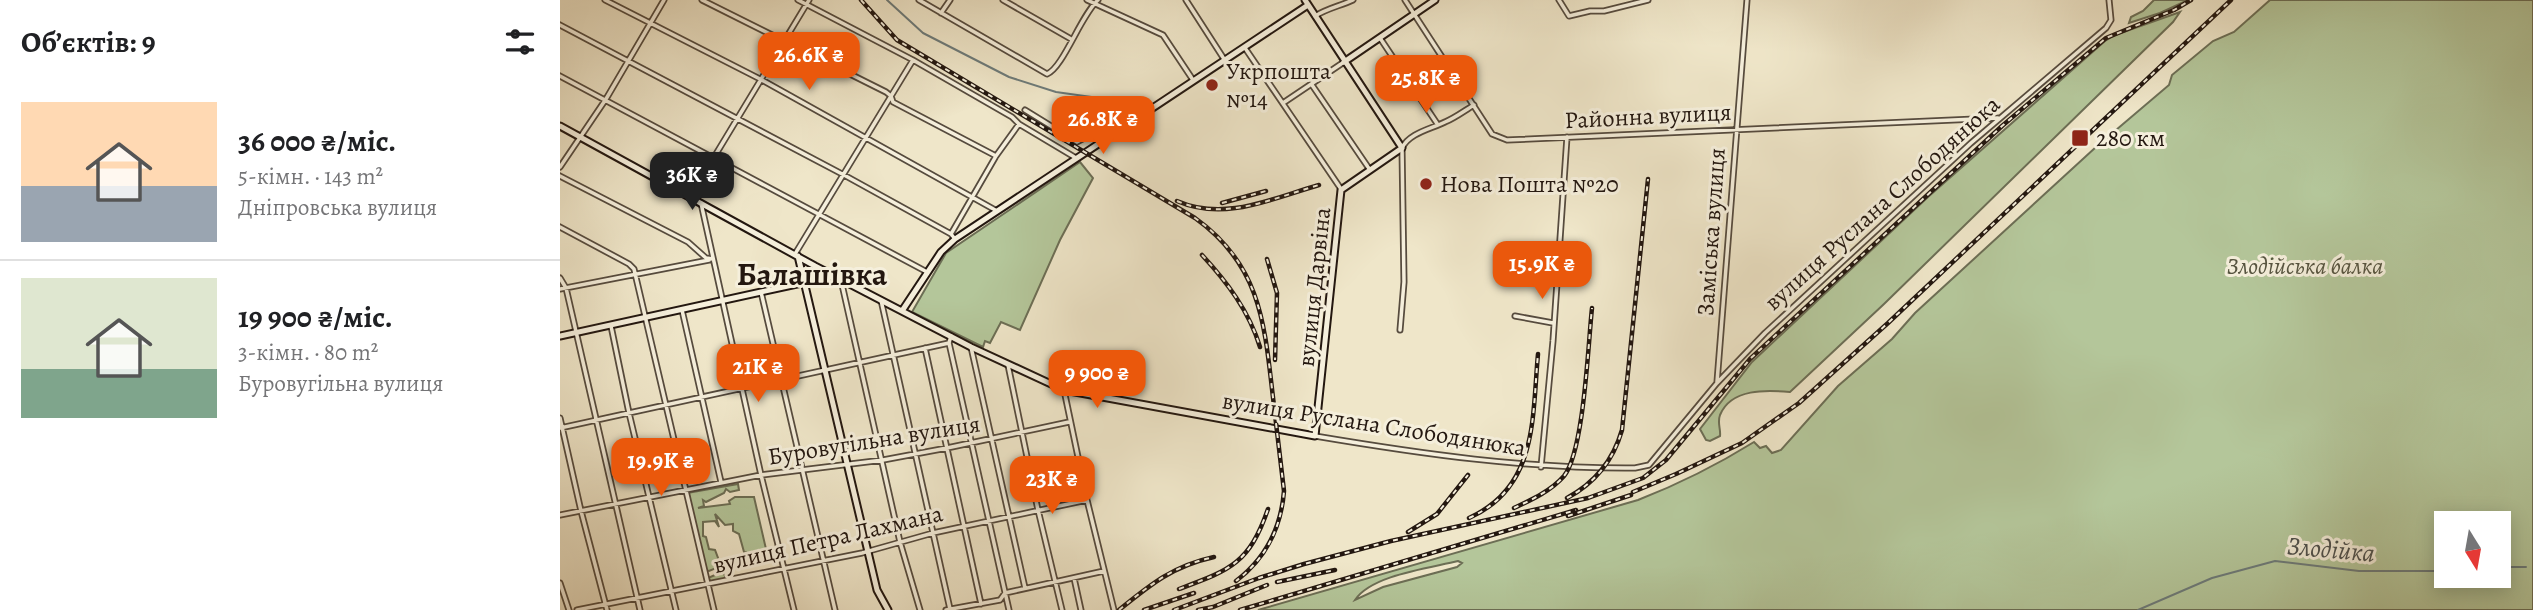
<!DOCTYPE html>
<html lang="uk">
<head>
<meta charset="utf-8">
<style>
	:root { --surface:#fff; --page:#f2f2f2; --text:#202124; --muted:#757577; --line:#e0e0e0; --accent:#ea580c }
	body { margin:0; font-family:Alegreya,serif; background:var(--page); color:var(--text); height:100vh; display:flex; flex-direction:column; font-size:26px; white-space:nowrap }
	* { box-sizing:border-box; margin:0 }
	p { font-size:23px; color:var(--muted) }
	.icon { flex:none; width:38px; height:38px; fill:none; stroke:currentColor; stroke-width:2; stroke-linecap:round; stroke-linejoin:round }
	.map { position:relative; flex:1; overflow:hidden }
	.sheet { display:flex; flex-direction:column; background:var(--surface); width:560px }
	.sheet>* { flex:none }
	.needle { width:46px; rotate:169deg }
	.buttons { position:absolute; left:1874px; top:511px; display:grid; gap:14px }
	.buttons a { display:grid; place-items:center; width:77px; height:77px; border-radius:0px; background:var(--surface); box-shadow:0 4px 18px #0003; font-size:35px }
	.price { position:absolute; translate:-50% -60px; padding:0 16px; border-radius:14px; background:var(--accent); color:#fff; font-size:23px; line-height:46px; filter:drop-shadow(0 2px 4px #0008) }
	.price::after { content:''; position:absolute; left:50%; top:42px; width:21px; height:16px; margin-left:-10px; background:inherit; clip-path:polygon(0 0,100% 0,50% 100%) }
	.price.on { background:#222; color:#fff }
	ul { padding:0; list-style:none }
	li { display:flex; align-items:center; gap:21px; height:175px; padding:0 21px }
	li+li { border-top:2px solid var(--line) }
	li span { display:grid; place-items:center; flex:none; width:196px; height:140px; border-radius:0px; color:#555 }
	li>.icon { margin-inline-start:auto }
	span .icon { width:84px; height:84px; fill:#fffc; stroke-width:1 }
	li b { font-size:30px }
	h2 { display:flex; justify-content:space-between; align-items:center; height:84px; padding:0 21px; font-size:30px }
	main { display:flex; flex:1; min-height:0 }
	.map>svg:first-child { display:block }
	.green { fill:#b4c69a; stroke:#6c6e55; stroke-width:2; fill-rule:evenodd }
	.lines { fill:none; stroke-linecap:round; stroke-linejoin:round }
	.stream { stroke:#6d7b7a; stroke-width:2 }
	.street-casing { stroke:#564b3e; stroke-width:7 }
	.secondary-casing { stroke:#231710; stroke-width:9 }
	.street { stroke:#f5efdc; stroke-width:3.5 }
	.secondary { stroke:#f5efdc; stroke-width:5 }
	.rail-casing { stroke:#231710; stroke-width:4.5 }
	.rail { stroke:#f5efdc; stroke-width:2; stroke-dasharray:5; stroke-linecap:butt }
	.poi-dot { fill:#8f2418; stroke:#f5efdc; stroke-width:2.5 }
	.labels { text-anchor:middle; stroke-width:6; stroke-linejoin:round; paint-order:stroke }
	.poi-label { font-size:24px; fill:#231710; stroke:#f5efdc; text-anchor:start }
	.street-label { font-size:24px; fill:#231710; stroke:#f5efdc }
	.park-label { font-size:24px; font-style:italic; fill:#565440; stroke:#f5efdc }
	.water-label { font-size:26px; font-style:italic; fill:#4e514e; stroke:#f5efdc }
	.district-label { font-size:32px; font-weight:bold; fill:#231710; stroke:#f5efdc }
</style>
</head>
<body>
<main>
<section class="sheet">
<h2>Об’єктів: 9<svg class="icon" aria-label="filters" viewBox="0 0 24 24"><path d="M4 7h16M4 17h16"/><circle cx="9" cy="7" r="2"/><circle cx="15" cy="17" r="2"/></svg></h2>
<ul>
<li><span style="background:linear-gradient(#ffd9b3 60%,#9aa5b1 0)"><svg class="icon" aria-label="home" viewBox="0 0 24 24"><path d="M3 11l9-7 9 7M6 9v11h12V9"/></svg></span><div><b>36 000 ₴/міс.</b><p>5-кімн. · 143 m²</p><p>Дніпровська вулиця</p></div></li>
<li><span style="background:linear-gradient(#dfe7d0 65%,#7fa58c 0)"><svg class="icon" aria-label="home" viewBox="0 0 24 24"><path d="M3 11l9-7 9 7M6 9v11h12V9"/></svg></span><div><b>19 900 ₴/міс.</b><p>3-кімн. · 80 m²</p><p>Буровугільна вулиця</p></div></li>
</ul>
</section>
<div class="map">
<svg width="1973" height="610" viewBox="0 0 1973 610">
	<rect width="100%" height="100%" fill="#efe6c9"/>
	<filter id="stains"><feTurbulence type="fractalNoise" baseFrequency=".00286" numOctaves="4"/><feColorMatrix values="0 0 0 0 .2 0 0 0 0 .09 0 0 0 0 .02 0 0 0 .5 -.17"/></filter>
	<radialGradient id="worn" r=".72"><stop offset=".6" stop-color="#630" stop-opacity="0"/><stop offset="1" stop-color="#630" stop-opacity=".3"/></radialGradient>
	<!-- green -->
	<path class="green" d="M 1594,0 L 1628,0 L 1600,13 L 1569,23 L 1571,17 L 1583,11 Z
		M 1710,0 L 1973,0 L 1973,610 L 698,610 L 1078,500 C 1119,484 1157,465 1194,442 L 1200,448 L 1206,446 L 1212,453 L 1221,450 L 1278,386 L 1332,339 L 1355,313 L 1536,147 L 1609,85 L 1612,75 L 1653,41 L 1674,32 ZM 1886,523 L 1939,523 L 1939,576 L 1886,576 ZM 898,561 L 902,563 L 897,567 L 823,587 L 795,600 C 811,575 870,568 898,561 Z
		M 1620,12 L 1613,22 L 1324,304 L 1230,392 C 1207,390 1171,388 1160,415 C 1157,423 1161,429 1160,436 L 1150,441 L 1146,440 L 1140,429 L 1192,362 L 1368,197 L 1545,41 L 1555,35 Z
		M 520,162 L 533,178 L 500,240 L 460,330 L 441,322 L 430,343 L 425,341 L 423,347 L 352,312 L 386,253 Z
		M 178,484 L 179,490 L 170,492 L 166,489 L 164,493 L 146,502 L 143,500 L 144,506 L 138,508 L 170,504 L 169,501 L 175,497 L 194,497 L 206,549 L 192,554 L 184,552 L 179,534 L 173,531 L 173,524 L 165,525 L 155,514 L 159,527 L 155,521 L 143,522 L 143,536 L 146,537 L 149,549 L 155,550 L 166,579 L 150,583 L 148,578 L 155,575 L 156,568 L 149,571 L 145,570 L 127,493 Z"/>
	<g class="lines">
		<!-- stream -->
		<path class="stream" d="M 327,0 L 363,33 L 449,77 L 496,92 L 553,100
			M 1939,567 L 1966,567
			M 1578,610 L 1652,578 L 1715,561 L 1799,571 L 1886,571"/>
		<defs>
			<path id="street" d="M 45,0 L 200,79 L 437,211
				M 142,0 L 326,92 L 331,96 L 333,102 L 436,156
				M 238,0 L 353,60 L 452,117 L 459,124 L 516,158
				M 359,0 L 487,74 C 503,68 521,15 538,0
				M 443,0 L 511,39
				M 527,0 L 603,35 L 633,80
				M 626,0 L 664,59
				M 845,0 L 932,134 L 947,140 L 1438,118
				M 999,0 L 1009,16 L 1030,11 L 1044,11 L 1088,0
				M 381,13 L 390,0
				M 755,16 C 768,8 780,6 793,0
				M 0,25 L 284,175 L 391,234
				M 820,38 L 878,125
				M 685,48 L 781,189
				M 0,76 L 367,272
				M 752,85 L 810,170
				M 723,103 L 784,62
				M 465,110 L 517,142 L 547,126 L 556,132
				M 0,167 L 46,99 L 104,0
				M 0,176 L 128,242 L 146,258 L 153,259
				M 130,197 L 249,0
				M 141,203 L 201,475 L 234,610
				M 0,227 L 69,264 L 74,269 L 154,610
				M 395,239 L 391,234 L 436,156 L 459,124
				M 235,254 L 353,60
				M 0,278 L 6,288 L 80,610
				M 281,280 L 340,542 L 360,610
				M 0,289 L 149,260
				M 201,292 L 275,610
				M 321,300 L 390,609
				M 122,310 L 161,482
				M 955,316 L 993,323
				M 51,326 L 69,413 L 116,610
				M 840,330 L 844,282 L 842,148 C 849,133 871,129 885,122 C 895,118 904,111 914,105
				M 391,336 L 389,343 L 449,610
				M 411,347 L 465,588
				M 365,348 L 421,604
				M 448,365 L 478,510 L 502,610
				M 1157,382 L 1187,0
				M 504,390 L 527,500 L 554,610
				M 0,418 L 21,511 L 47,610
				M 0,428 L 389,343
				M 755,436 C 862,454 967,469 1075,468 L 1089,465 L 1157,383 L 1205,333 L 1411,143 L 1546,28 L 1551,20 L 1549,0
				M 981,467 L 993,341 L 1007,137
				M 0,515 L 201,475 L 323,460 L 387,448 L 509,422
				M 514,578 L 521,610
				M 0,583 L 9,610
				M 17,610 L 302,553 L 373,533 L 527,500
				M 386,610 L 440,600 L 445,593 L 544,571"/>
			<path id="secondary" d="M 784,62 L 875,0
				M 0,126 L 255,266 L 411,347 L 504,390 L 755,436 L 781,190 L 842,148 L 745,0
				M 238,256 L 317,590 L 328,610
				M 342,311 L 381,252 L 395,239 L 748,5
				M 0,336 L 274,276"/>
		</defs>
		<!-- street casing -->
		<use href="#street" class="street-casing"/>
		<!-- secondary casing -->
		<use href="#secondary" class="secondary-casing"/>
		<!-- street -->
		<use href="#street" class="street"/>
		<!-- secondary -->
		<use href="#secondary" class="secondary"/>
		<defs>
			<path id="rail" d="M 301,0 L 337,40 L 635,218 C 698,263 704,318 712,389 C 716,423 720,457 724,491 C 721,529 706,558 676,581
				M 617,201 C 665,222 713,198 759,185
				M 662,203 L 706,191
				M 642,255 C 667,282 689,311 700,347
				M 707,259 L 717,293 L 715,360
				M 1073,492 L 1116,474 L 1182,443 L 1239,403 L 1328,323 L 1671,0
				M 1007,498 C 1035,483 1053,461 1062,430 L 1088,179
				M 954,508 C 971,500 991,491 1004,476 C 1024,451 1028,345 1032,308
				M 1008,516 L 1071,495
				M 909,518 C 978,487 972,418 978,354
				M 848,532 L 877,514 L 908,475
				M 717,582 L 775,570
				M 619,589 C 670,570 689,564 708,509
				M 559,610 C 591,584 613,566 654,557
				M 584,610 L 634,593
				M 614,610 L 699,578 L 744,564 L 831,541 L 1028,498 L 1083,478 L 1106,460 L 1190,359 L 1442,126 L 1546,38 L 1614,10 L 1631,0
				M 638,610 L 653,607 L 707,585
				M 680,610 L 1016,510"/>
		</defs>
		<!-- rail casing -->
		<use href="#rail" class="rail-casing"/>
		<!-- rail -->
		<use href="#rail" class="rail"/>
	</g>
	<!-- markers -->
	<g class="poi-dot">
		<circle cx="652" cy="85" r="7"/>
		<rect x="1511" y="129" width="18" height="18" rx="3.5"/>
		<circle cx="866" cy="184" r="7"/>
	</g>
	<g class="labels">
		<!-- poi labels -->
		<g class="poi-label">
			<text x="666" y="79">Укрпошта<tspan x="666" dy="28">№14</tspan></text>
			<text x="1536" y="146">280 км</text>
			<text x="880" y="192">Нова Пошта №20</text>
		</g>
		<!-- street labels -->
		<g class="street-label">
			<text transform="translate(1088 116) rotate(-3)" y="8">Районна вулиця</text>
			<text transform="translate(1322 203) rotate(-42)" y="8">вулиця Руслана Слободянюка</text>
			<text transform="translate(1151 232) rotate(-86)" y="8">Заміська вулиця</text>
			<text transform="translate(754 287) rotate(-84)" y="8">вулиця Дарвіна</text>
			<text transform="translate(814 424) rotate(9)" y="8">вулиця Руслана Слободянюка</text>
			<text transform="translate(314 440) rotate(-9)" y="8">Буровугільна вулиця</text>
			<text transform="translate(268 539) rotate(-13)" y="8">вулиця Петра Лахмана</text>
		</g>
		<!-- park labels -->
		<g class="park-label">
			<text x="1745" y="274">Злодійська балка</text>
		</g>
		<!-- water labels -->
		<g class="water-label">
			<text transform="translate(1771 549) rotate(5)" y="9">Злодійка</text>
		</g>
		<!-- district labels -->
		<g class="district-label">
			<text x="252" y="285">Балашівка</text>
		</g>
	</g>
	<rect width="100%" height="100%" filter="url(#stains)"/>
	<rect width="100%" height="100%" fill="url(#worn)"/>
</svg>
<div class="buttons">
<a><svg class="needle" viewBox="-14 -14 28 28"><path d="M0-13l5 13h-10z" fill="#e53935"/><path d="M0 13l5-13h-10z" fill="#757577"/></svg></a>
</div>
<b class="price" style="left:249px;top:92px">26.6K ₴</b>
<b class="price" style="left:866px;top:115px">25.8K ₴</b>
<b class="price" style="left:543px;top:156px">26.8K ₴</b>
<b class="price on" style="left:132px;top:212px">36K ₴</b>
<b class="price" style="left:982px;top:301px">15.9K ₴</b>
<b class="price" style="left:198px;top:404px">21K ₴</b>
<b class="price" style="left:537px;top:410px">9 900 ₴</b>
<b class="price" style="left:101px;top:498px">19.9K ₴</b>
<b class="price" style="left:492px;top:516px">23K ₴</b>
</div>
</main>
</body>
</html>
